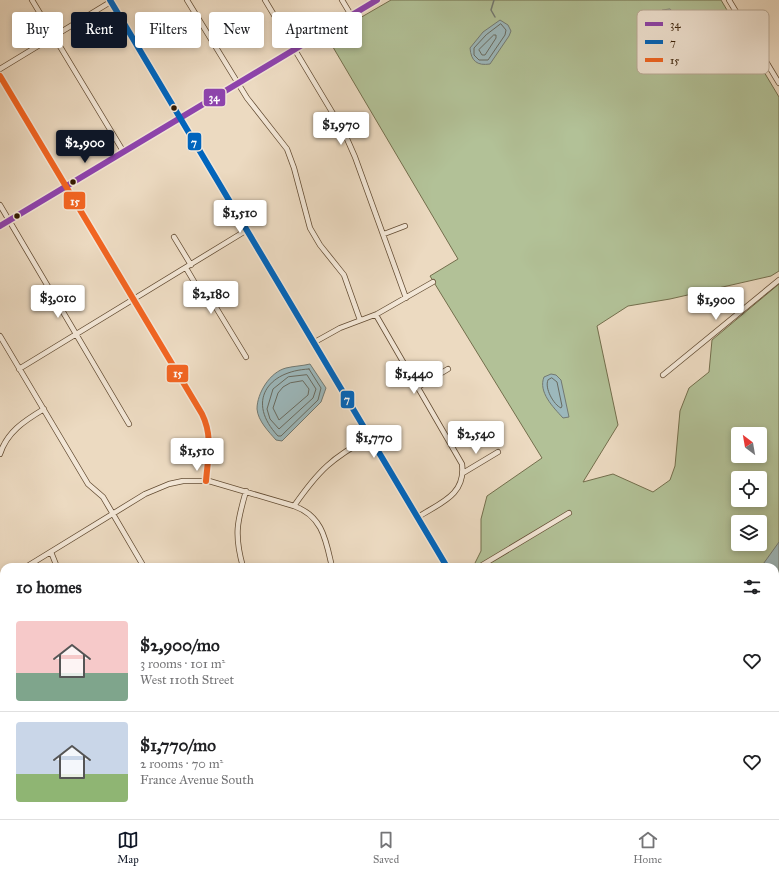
<!DOCTYPE html>
<html lang="en">
<head>
<meta charset="utf-8">
<style>
	:root { --surface:#fff; --page:#f2f2f2; --text:#202124; --muted:#757577; --line:#e0e0e0; --accent:#111827 }
	body { margin:0; font-family:"IM FELL Great Primer",serif; background:var(--page); color:var(--text); height:100vh; display:flex; flex-direction:column; font-size:15px; white-space:nowrap }
	* { box-sizing:border-box; margin:0 }
	p { font-size:13px; color:var(--muted) }
	.icon { flex:none; width:22px; height:22px; fill:none; stroke:currentColor; stroke-width:2; stroke-linecap:round; stroke-linejoin:round }
	.map { position:relative; flex:1; overflow:hidden }
	.side { position:absolute; left:0px; top:563px; width:779px; height:256px; display:flex; flex-direction:column; background:var(--surface); border-radius:12px 12px 0 0; box-shadow:0 2px 6px #0003 }
	.side>* { flex:none }
	.banner { position:absolute; left:12px; top:12px; width:400px; height:36px; display:flex; gap:8px }
	.needle { width:26px; rotate:329deg }
	.fabs { position:absolute; left:731px; top:427px; display:grid; gap:8px }
	.fabs a { display:grid; place-items:center; width:36px; height:36px; border-radius:4px; background:var(--surface); box-shadow:0 2px 6px #0003; font-size:20px }
	.price { position:absolute; translate:-50% -34px; padding:0 9px; border-radius:4px; background:#fff; color:#222; font-size:13px; line-height:26px; filter:drop-shadow(0 1px 2px #0008) }
	.price::after { content:''; position:absolute; left:50%; top:24px; width:12px; height:9px; margin-left:-6px; background:inherit; clip-path:polygon(0 0,100% 0,50% 100%) }
	.price.selected { background:var(--accent); color:#fff }
	ul { padding:0; list-style:none }
	li { display:flex; align-items:center; gap:12px; height:100px; padding:0 16px }
	li+li { border-top:1px solid var(--line) }
	li span { display:grid; place-items:center; flex:none; width:112px; height:80px; border-radius:4px; color:#555 }
	li>.icon { margin-inline-start:auto }
	span .icon { width:48px; height:48px; fill:#fffc; stroke-width:1 }
	li b { font-size:17px }
	h2 { display:flex; justify-content:space-between; align-items:center; height:48px; padding:0 16px; font-size:17px }
	.chip { padding:0 14px; border-radius:4px; background:var(--surface); box-shadow:0 2px 6px #0003; font-size:14px; line-height:36px }
	.chip.selected { background:var(--accent); color:#fff }
	.menu { display:flex; justify-content:space-around; align-items:center; height:56px; border-top:1px solid var(--line); background:var(--surface); font-size:11px; color:var(--muted) }
	.menu a { display:grid; justify-items:center; gap:2px }
	.menu .selected { color:var(--accent) }
	.map>svg:first-child { display:block }
	.green { fill:#b2c197; stroke:#736e4c; fill-rule:evenodd }
	.water { fill:#9cb8bc; stroke:#727972 }
	.lines { fill:none; stroke-linecap:round; stroke-linejoin:round }
	.shore { stroke:#686a5f; stroke-width:1 }
	.stream { stroke:#727972; stroke-width:1.5 }
	.minor-casing { stroke:#624b32; stroke-width:6 }
	.minor { stroke:#f3e7d7; stroke-width:4.5 }
	.bus-1-casing { stroke:#f3e7d7; stroke-width:9 }
	.bus-2-casing { stroke:#f3e7d7; stroke-width:9 }
	.bus-3-casing { stroke:#f3e7d7; stroke-width:9 }
	.bus-1 { stroke:#8e44ad; stroke-width:6 }
	.bus-2 { stroke:#0065bd; stroke-width:6 }
	.bus-3 { stroke:#f26522; stroke-width:6 }
	.bus-dot { fill:#341b02; stroke:#f3e7d7; stroke-width:1.5 }
	.key { fill:#f3e7d7; stroke:#baaa97; stroke-width:1 }
	.key-label { font-size:11px; fill:#341b02 }
	.line-badge { stroke:#f3e7d7; stroke-width:1.5 }
	.badge-label { font-size:11px; text-anchor:middle; font-weight:bold; fill:#fff }
</style>
</head>
<body>
<div class="map">
<svg width="779" height="819" viewBox="0 0 779 819">
	<rect width="100%" height="100%" fill="#ecdac1"/>
	<filter id="stains"><feTurbulence type="fractalNoise" baseFrequency=".005" numOctaves="4"/><feColorMatrix values="0 0 0 0 .2 0 0 0 0 .09 0 0 0 0 .02 0 0 0 .5 -.17"/></filter>
	<radialGradient id="worn" r=".72"><stop offset=".6" stop-color="#630" stop-opacity="0"/><stop offset="1" stop-color="#630" stop-opacity=".3"/></radialGradient>
	<!-- green -->
	<path class="green" d="M 391,0 L 721,0 L 779,97 L 779,271 L 771,276 L 670,299 L 628,306 L 597,326 L 618,425 L 583,482 L 613,474 L 653,492 L 670,480 L 675,466 L 680,411 L 689,388 L 709,372 L 712,340 L 779,284 L 779,780 L 775,784 L 775,567 L 473,567 L 481,551 L 481,519 L 487,496 L 542,458 L 430,276 L 458,259 L 327,37 ZM 738,434 L 760,434 L 760,456 L 738,456 ZM 738,478 L 760,478 L 760,500 L 738,500 ZM 738,522 L 760,522 L 760,544 L 738,544 Z
		M 332,815 L 550,815 L 548,819 L 325,819 Z
		M 604,815 L 749,815 L 746,819 L 606,819 Z"/>
	<!-- water -->
	<path class="water" d="M 670,9 C 678,16 684,23 685,34 L 682,36 L 667,24 L 658,14 L 662,10 Z
		M 500,20 L 508,25 L 511,31 L 509,36 L 490,64 C 477,66 471,61 470,48 L 483,32 Z
		M 310,364 L 326,388 L 321,402 L 282,441 L 276,440 C 269,432 258,421 257,409 C 257,393 270,372 286,368 C 294,366 302,366 310,364 Z
		M 551,374 L 556,375 L 561,380 L 569,417 L 563,418 C 553,407 538,392 544,377 Z
		M 779,542 L 779,647 L 775,648 L 775,567 L 761,567 Z
		M 779,763 L 779,819 L 737,819 L 739,815 L 775,815 L 775,768 Z
		M 21,815 L 40,815 L 50,819 L 4,819 Z
		M 550,815 L 638,815 L 636,819 L 548,819 Z"/>
	<g class="lines">
		<!-- shore -->
		<path class="shore" d="M 501,24 L 506,30 L 505,35 L 488,60 L 479,60 L 474,55 L 474,48 L 486,35 Z
			M 494,35 L 496,35 L 496,38 L 485,55 L 482,55 L 479,50 Z
			M 309,369 L 321,388 L 318,400 L 281,436 L 278,436 C 246,402 267,371 309,369 Z
			M 307,375 L 316,389 L 313,398 L 279,429 L 270,419 L 267,409 L 273,389 L 288,377 Z
			M 552,378 L 557,382 L 562,406 L 561,408 C 554,405 544,388 548,380 Z
			M 303,381 L 309,389 L 308,395 L 279,420 L 273,408 L 278,393 L 283,387 L 290,383 Z"/>
		<!-- stream -->
		<path class="stream" d="M 494,0 L 491,10 L 495,17"/>
		<defs>
			<path id="minor" d="M 32,0 L 123,151
				M 110,0 L 447,567
				M 187,0 L 247,98 L 287,149 L 294,168 L 310,228 L 320,245 L 344,275 L 360,320
				M 265,0 L 344,132 L 355,157 L 406,298
				M 342,0 L 351,15
				M 729,0 L 779,83
				M 0,69 L 112,1
				M 0,76 L 202,414 C 213,436 208,457 206,481
				M 0,205 L 129,424
				M 0,226 L 377,0
				M 384,234 L 405,226
				M 174,237 L 191,265
				M 186,268 L 199,290 L 212,301 L 246,357
				M 376,315 L 462,464 C 466,495 440,503 418,517
				M 0,336 L 88,484 L 103,497 L 144,567
				M 313,343 L 340,328 L 377,314 L 433,282
				M 19,369 L 247,230
				M 663,375 L 779,280
				M 418,387 L 448,369
				M 0,454 C 7,432 24,421 44,409
				M 463,473 L 498,452
				M 294,506 C 323,516 326,541 332,567
				M 51,552 L 57,567
				M 26,567 L 145,494 L 169,484 L 183,481 L 209,481 L 294,506 C 319,470 332,458 370,437
				M 243,567 C 234,535 237,522 246,491
				M 479,567 L 569,513
				M 0,592 L 4,586
				M 0,656 L 4,659
				M 0,775 L 4,775
				M 131,815 L 136,819
				M 227,819 L 232,815"/>
		</defs>
		<!-- minor casing -->
		<use href="#minor" class="minor-casing"/>
		<!-- minor -->
		<use href="#minor" class="minor"/>
		<defs>
			<path id="bus-1" d="M 0,226 L 377,0"/>
			<path id="bus-2" d="M 110,0 L 447,567"/>
			<path id="bus-3" d="M 0,76 L 202,414 C 213,436 208,457 206,481"/>
		</defs>
		<!-- bus-1 casing -->
		<use href="#bus-1" class="bus-1-casing"/>
		<!-- bus-2 casing -->
		<use href="#bus-2" class="bus-2-casing"/>
		<!-- bus-3 casing -->
		<use href="#bus-3" class="bus-3-casing"/>
		<!-- bus-1 -->
		<use href="#bus-1" class="bus-1"/>
		<!-- bus-2 -->
		<use href="#bus-2" class="bus-2"/>
		<!-- bus-3 -->
		<use href="#bus-3" class="bus-3"/>
	</g>
	<!-- markers -->
	<g class="bus-dot">
		<circle cx="174" cy="108" r="3.5"/>
		<circle cx="73" cy="182" r="3.5"/>
		<circle cx="17" cy="216" r="3.5"/>
	</g>
	<!-- legend -->
	<rect x="637" y="10" width="132" height="64" rx="6" class="key"/>
	<rect x="645" y="22" width="18" height="4" fill="#8e44ad"/>
	<rect x="645" y="40" width="18" height="4" fill="#0065bd"/>
	<rect x="645" y="58" width="18" height="4" fill="#f26522"/>
	<g class="key-label">
		<text x="670" y="28">34</text>
		<text x="670" y="46">7</text>
		<text x="670" y="64">15</text>
	</g>
	<g class="line-badge">
		<rect x="203" y="88" width="23" height="19" rx="4" fill="#8e44ad"/>
		<rect x="187" y="132" width="15" height="19" rx="4" fill="#0065bd"/>
		<rect x="63" y="191" width="23" height="19" rx="4" fill="#f26522"/>
		<rect x="166" y="364" width="23" height="19" rx="4" fill="#f26522"/>
		<rect x="340" y="390" width="15" height="19" rx="4" fill="#0065bd"/>
	</g>
	<g class="badge-label">
		<text x="214" y="101">34</text>
		<text x="194" y="146">7</text>
		<text x="75" y="205">15</text>
		<text x="178" y="377">15</text>
		<text x="347" y="403">7</text>
	</g>
	<rect width="100%" height="100%" filter="url(#stains)"/>
	<rect width="100%" height="100%" fill="url(#worn)"/>
</svg>
<div class="fabs">
<a><svg class="needle" viewBox="-14 -14 28 28"><path d="M0-13l5 13h-10z" fill="#e53935"/><path d="M0 13l5-13h-10z" fill="#757577"/></svg></a>
<a><svg class="icon" aria-label="locate" viewBox="0 0 24 24"><circle cx="12" cy="12" r="6"/><path d="M12 2v4M12 18v4M2 12h4M18 12h4"/></svg></a>
<a><svg class="icon" aria-label="layers" viewBox="0 0 24 24"><path d="M12 4l9 5-9 5-9-5zM3 14l9 5 9-5"/></svg></a>
</div>
<b class="price" style="left:341px;top:146px">$1,970</b>
<b class="price selected" style="left:85px;top:164px">$2,900</b>
<b class="price" style="left:240px;top:234px">$1,510</b>
<b class="price" style="left:211px;top:315px">$2,180</b>
<b class="price" style="left:58px;top:319px">$3,010</b>
<b class="price" style="left:716px;top:321px">$1,900</b>
<b class="price" style="left:414px;top:395px">$1,440</b>
<b class="price" style="left:476px;top:455px">$2,540</b>
<b class="price" style="left:374px;top:459px">$1,770</b>
<b class="price" style="left:197px;top:472px">$1,510</b>
<div class="banner">
<a class="chip">Buy</a>
<a class="chip selected">Rent</a>
<a class="chip">Filters</a>
<a class="chip">New</a>
<a class="chip">Apartment</a>
</div>
<section class="side">
<h2>10 homes<svg class="icon" aria-label="filters" viewBox="0 0 24 24"><path d="M4 7h16M4 17h16"/><circle cx="9" cy="7" r="2"/><circle cx="15" cy="17" r="2"/></svg></h2>
<ul>
<li><span style="background:linear-gradient(#f6c9c9 65%,#7fa58c 0)"><svg class="icon" aria-label="home" viewBox="0 0 24 24"><path d="M3 11l9-7 9 7M6 9v11h12V9"/></svg></span><div><b>$2,900/mo</b><p>3 rooms · 101 m²</p><p>West 110th Street</p></div><svg class="icon" aria-label="heart" viewBox="0 0 24 24"><path d="M12 20l-8-8c-3-5 5-10 8-4 3-6 11-1 8 4z"/></svg></li>
<li><span style="background:linear-gradient(#c9d6e8 65%,#8fb573 0)"><svg class="icon" aria-label="home" viewBox="0 0 24 24"><path d="M3 11l9-7 9 7M6 9v11h12V9"/></svg></span><div><b>$1,770/mo</b><p>2 rooms · 70 m²</p><p>France Avenue South</p></div><svg class="icon" aria-label="heart" viewBox="0 0 24 24"><path d="M12 20l-8-8c-3-5 5-10 8-4 3-6 11-1 8 4z"/></svg></li>
</ul>
</section>
</div>
<nav class="menu">
<a class="selected"><svg class="icon" aria-label="map" viewBox="0 0 24 24"><path d="M3 6l6-2 6 2 6-2v14l-6 2-6-2-6 2zM9 4v14M15 6v14"/></svg>Map</a>
<a><svg class="icon" aria-label="saved" viewBox="0 0 24 24"><path d="M7 4h10v16l-5-4-5 4z"/></svg>Saved</a>
<a><svg class="icon" aria-label="home" viewBox="0 0 24 24"><path d="M3 11l9-7 9 7M6 9v11h12V9"/></svg>Home</a>
</nav>
</body>
</html>
